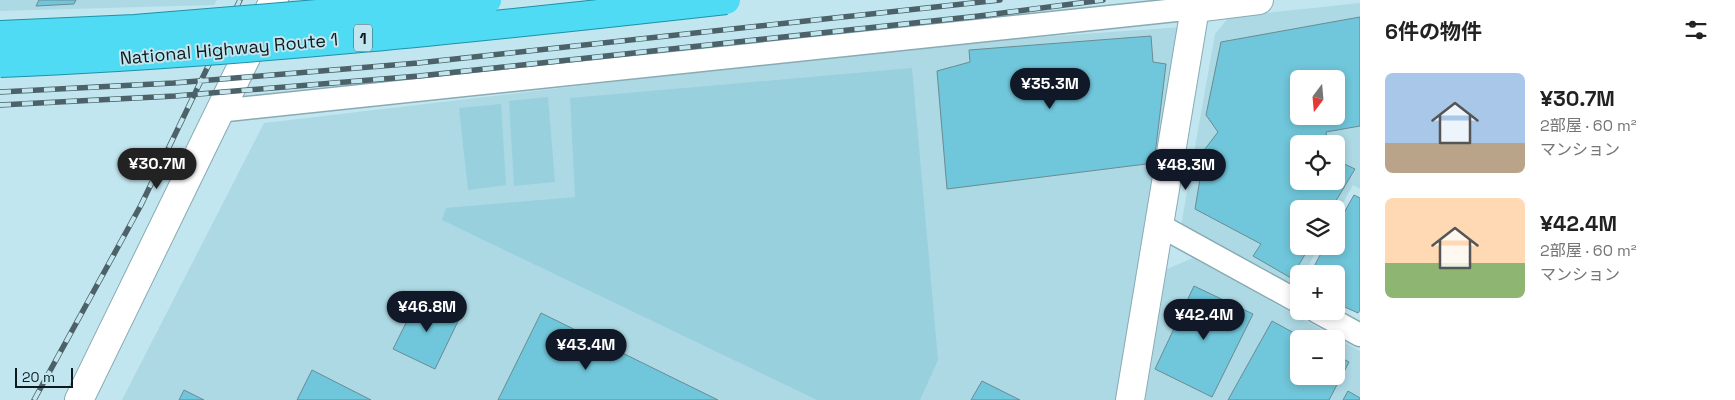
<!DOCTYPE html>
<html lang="ja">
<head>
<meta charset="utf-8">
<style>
	:root { --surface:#fff; --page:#f6f6f6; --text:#222; --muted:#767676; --accent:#111827 }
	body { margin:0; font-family:"Space Grotesk","Noto Sans JP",sans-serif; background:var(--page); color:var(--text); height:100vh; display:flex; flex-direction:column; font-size:19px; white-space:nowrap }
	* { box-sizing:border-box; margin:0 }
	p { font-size:16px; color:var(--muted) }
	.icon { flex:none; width:28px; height:28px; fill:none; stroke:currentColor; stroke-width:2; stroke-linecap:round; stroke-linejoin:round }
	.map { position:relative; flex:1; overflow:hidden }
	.side { display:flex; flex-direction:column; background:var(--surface); width:375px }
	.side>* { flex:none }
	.needle { width:32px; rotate:196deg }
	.controls { position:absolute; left:1290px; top:70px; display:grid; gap:10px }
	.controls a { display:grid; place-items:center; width:55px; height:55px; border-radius:8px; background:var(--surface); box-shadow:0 2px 8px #0003; font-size:25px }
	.scale { position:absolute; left:15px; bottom:12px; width:58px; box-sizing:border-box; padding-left:5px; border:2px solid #0d1a1e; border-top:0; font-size:14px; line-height:18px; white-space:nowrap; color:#0d1a1e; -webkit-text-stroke:4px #c2e6ef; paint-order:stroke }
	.price { position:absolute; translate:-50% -42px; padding:0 11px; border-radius:18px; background:var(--accent); color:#fff; font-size:16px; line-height:32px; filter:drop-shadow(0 1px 2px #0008) }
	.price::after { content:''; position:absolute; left:50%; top:30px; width:15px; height:11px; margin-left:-8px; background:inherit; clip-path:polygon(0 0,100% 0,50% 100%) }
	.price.on { background:#222; color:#fff }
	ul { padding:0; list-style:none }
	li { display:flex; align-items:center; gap:15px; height:125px; padding:0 25px }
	li span { display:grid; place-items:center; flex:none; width:140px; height:100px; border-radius:8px; color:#555 }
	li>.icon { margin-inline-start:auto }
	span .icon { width:60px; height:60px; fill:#fffc; stroke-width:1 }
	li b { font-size:21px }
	h2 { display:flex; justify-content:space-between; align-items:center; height:60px; padding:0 25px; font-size:21px }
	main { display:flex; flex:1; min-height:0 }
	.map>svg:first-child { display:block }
	.built { fill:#add9e4; fill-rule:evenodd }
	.green { fill:#98d0dd }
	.building { fill:#70c6da; stroke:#6a8b93; fill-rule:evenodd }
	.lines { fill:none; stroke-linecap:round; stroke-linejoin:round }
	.minor-casing { stroke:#88abb3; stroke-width:25 }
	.tertiary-casing { stroke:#88abb3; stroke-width:30 }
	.minor { stroke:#fff; stroke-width:22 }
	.tertiary { stroke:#fff; stroke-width:28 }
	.rail-casing { stroke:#4d6268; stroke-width:5.5 }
	.rail { stroke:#c2e6ef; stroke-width:4; stroke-dasharray:11; stroke-linecap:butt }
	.trunk-bridge-casing { stroke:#1d92a8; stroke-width:30; stroke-linecap:butt }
	.trunk-bridge { stroke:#50dbf4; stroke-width:28 }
	.labels { text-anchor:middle; stroke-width:4; stroke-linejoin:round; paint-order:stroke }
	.shield { fill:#c2e6ef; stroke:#43575d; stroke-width:1 }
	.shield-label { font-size:16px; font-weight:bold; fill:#0d1a1e }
	.street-label { font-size:18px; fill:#0d1a1e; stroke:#c2e6ef }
</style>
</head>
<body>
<main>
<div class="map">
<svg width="1360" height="400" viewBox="0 0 1360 400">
	<rect width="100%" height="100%" fill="#c2e6ef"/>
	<!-- built -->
	<path class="built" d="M 0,0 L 217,0 L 214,5 L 0,11 Z
		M 1360,3 L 1360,189 L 1353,185 L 1336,216 L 1336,209 L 1299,209 L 1299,246 L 1319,246 L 1304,274 L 1299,274 L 1299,283 L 1293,293 L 1181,226 L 1215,34 L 1229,17 ZM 1299,79 L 1336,79 L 1336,116 L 1299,116 ZM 1299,144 L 1336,144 L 1336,181 L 1299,181 Z
		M 1182,27 L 1122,400 L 122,400 L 264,123 L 928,45 Z
		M 1193,258 L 1360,351 L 1360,400 L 1145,400 L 1167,269 ZM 1299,339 L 1336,339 L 1336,376 L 1299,376 Z"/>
	<!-- green -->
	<path class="green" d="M 912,68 L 938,360 L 920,400 L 817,400 L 442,220 L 446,208 L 575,197 L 570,98 Z
		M 548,97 L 555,182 L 514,186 L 509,101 Z
		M 501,104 L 506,185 L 468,190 L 459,108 Z"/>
	<!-- building -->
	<path class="building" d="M 39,0 L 76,0 L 74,4 L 36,6 Z
		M 1360,17 L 1360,126 L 1326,132 L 1328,144 L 1299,144 L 1299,181 L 1336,181 L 1336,160 L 1355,169 L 1331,209 L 1299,209 L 1299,246 L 1310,246 L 1291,278 L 1253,256 L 1261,244 L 1195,209 L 1205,149 L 1218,132 L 1206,115 L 1221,42 ZM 1299,79 L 1336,79 L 1336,116 L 1299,116 Z
		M 1151,36 L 1153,62 L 1166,64 L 1154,163 L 947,189 L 937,71 L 970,62 L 969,50 Z
		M 1354,195 L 1360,198 L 1360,310 L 1358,313 L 1336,303 L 1336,274 L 1310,274 L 1325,246 L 1336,246 L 1336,227 Z
		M 1194,286 L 1253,314 L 1212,397 L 1155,369 Z
		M 419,297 L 460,317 L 435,369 L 393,349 Z
		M 541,313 L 718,400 L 498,400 Z
		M 1272,321 L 1305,339 L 1299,339 L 1299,376 L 1336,376 L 1336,355 L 1349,362 L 1329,400 L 1228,400 Z
		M 312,370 L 371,400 L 297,400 Z
		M 982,381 L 1020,400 L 971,400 Z
		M 184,390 L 204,400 L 179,400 Z
		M 1348,391 L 1360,398 L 1360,400 L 1343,400 Z"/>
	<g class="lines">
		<defs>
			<path id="minor" d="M 218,111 L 1195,8
				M 1159,225 L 1299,302
				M 1316,311 L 1360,335"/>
			<path id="tertiary" d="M 79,400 L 274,0
				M 1130,400 L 1195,8 L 1259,0"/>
		</defs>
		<!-- minor casing -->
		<use href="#minor" class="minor-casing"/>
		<!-- tertiary casing -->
		<use href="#tertiary" class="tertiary-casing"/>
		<!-- minor -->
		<use href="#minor" class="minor"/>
		<!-- tertiary -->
		<use href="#tertiary" class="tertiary"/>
		<defs>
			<path id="rail" d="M 0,92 L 174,83 L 418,63 L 1000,0
				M 0,105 L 175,96 L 419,76 L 979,16 L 1103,0
				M 34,400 L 141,205 L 240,0"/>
		</defs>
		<!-- rail casing -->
		<use href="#rail" class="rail-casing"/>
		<!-- rail -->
		<use href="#rail" class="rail"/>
		<defs>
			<path id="trunk-bridge" d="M 0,35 L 135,29 L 487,0
				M 0,63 C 243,53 484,27 726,0"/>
		</defs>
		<!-- trunk-bridge casing -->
		<use href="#trunk-bridge" class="trunk-bridge-casing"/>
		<!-- trunk-bridge -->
		<use href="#trunk-bridge" class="trunk-bridge"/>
	</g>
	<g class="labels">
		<!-- shield labels -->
		<rect class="shield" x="354" y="24.5" width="18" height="27" rx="4"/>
		<g class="shield-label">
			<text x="363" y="44">1</text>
		</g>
		<!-- street labels -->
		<g class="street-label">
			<text transform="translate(229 49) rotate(-5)" y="6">National Highway Route 1</text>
		</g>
	</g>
</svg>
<div class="controls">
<a><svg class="needle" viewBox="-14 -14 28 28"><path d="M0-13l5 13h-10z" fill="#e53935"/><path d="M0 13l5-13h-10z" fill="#767676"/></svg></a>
<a><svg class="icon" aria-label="locate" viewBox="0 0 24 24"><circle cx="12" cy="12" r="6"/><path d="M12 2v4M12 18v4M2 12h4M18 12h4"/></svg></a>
<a><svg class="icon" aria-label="layers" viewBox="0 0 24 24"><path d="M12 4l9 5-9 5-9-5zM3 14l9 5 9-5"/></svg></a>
<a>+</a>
<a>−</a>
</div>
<div class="scale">20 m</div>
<b class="price" style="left:1050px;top:110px">¥35.3M</b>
<b class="price on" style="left:157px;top:190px">¥30.7M</b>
<b class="price" style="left:1186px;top:191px">¥48.3M</b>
<b class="price" style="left:427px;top:333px">¥46.8M</b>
<b class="price" style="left:1204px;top:341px">¥42.4M</b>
<b class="price" style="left:586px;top:371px">¥43.4M</b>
</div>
<section class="side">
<h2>6件の物件<svg class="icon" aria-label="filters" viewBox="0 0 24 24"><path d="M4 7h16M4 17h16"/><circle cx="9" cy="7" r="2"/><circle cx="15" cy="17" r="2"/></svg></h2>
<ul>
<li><span style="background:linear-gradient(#a9c7e8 70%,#b9a48a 0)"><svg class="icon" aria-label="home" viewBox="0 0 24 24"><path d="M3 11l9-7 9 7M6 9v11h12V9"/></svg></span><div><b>¥30.7M</b><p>2部屋 · 60 m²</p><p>マンション</p></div></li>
<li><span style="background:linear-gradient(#ffd9b3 65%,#8fb573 0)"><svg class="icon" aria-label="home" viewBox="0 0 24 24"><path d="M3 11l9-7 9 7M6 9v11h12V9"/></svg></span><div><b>¥42.4M</b><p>2部屋 · 60 m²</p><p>マンション</p></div></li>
</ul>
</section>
</main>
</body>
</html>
